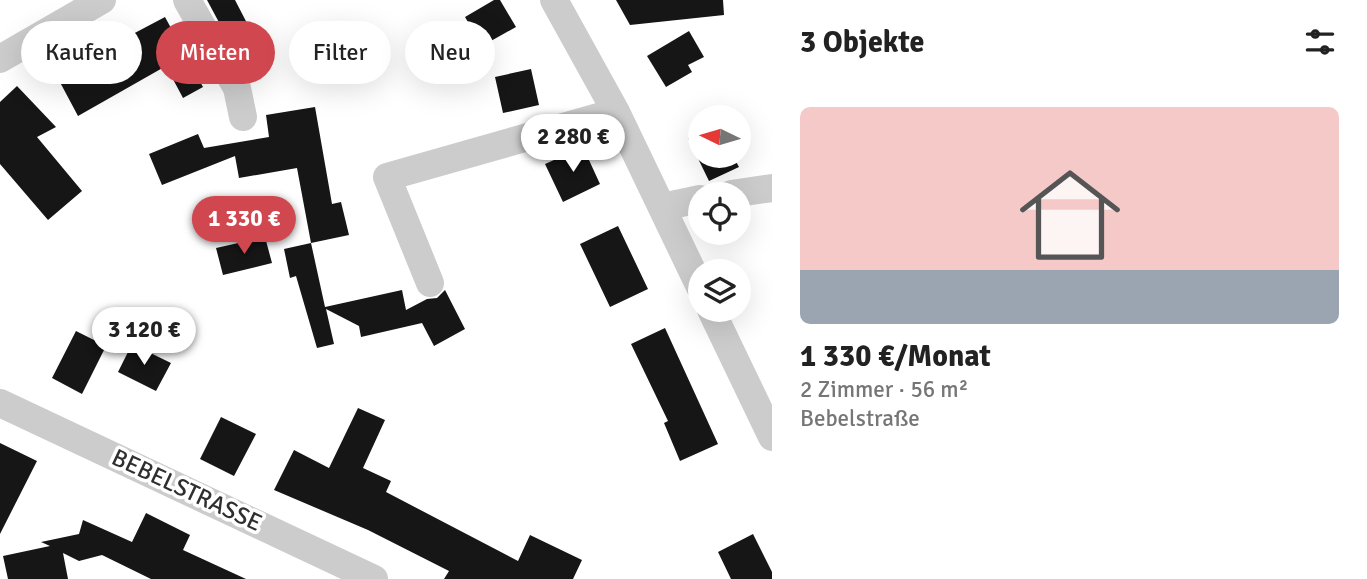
<!DOCTYPE html>
<html lang="de">
<head>
<meta charset="utf-8">
<style>
	:root { --surface:#fff; --page:#f6f6f6; --text:#222; --muted:#767676; --accent:#d0474f }
	body { margin:0; font-family:Signika,sans-serif; background:var(--page); color:var(--text); height:100vh; display:flex; flex-direction:column; font-size:26px; white-space:nowrap }
	* { box-sizing:border-box; margin:0 }
	p { font-size:23px; color:var(--muted) }
	.icon { flex:none; width:38px; height:38px; fill:none; stroke:currentColor; stroke-width:2; stroke-linecap:round; stroke-linejoin:round }
	.map { position:relative; flex:1; overflow:hidden }
	.side { display:flex; flex-direction:column; background:var(--surface); width:595px }
	.side>* { flex:none }
	.guide { position:absolute; left:21px; top:21px; width:646px; height:63px; display:flex; gap:14px }
	.needle { width:46px; rotate:275deg }
	.fabs { position:absolute; left:688px; top:105px; display:grid; gap:14px }
	.fabs a { display:grid; place-items:center; width:63px; height:63px; border-radius:50%; background:var(--surface); box-shadow:0 7px 28px #0002; font-size:35px }
	.price { position:absolute; translate:-50% -60px; padding:0 16px; border-radius:24px; background:#fff; color:#222; font-size:23px; line-height:46px; filter:drop-shadow(0 2px 4px #0008) }
	.price::after { content:''; position:absolute; left:50%; top:42px; width:21px; height:16px; margin-left:-10px; background:inherit; clip-path:polygon(0 0,100% 0,50% 100%) }
	.price.selected { background:var(--accent); color:#fff }
	ul { padding:0; list-style:none }
	li { display:grid; align-content:center; gap:14px; height:371px; padding:0 28px }
	li span { display:grid; place-items:center; height:217px; border-radius:10px; color:#555 }
	li>.icon { margin-inline-start:auto }
	span .icon { width:126px; height:126px; fill:#fffc; stroke-width:1 }
	li b { font-size:30px }
	h2 { display:flex; justify-content:space-between; align-items:center; height:84px; padding:0 28px; font-size:30px }
	.tag { padding:0 24px; border-radius:32px; background:var(--surface); box-shadow:0 7px 28px #0002; font-size:24px; line-height:63px }
	.tag.selected { background:var(--accent); color:#fff }
	main { display:flex; flex:1; min-height:0 }
	.map>svg:first-child { display:block }
	.building { fill:#161616 }
	.lines { fill:none; stroke-linecap:round; stroke-linejoin:round }
	.minor { stroke:#ccc; stroke-width:28 }
	.labels { text-anchor:middle; stroke-width:7; stroke-linejoin:round; paint-order:stroke }
	.street-label { font-size:24px; fill:#2f2f2f; stroke:#fff }
</style>
</head>
<body>
<main>
<div class="map">
<svg width="772" height="579" viewBox="0 0 772 579">
	<rect width="100%" height="100%" fill="#fff"/>
	<!-- building -->
	<path class="building" d="M 207,0 L 235,0 L 250,29 L 229,41 Z
		M 494,0 L 500,0 L 516,27 L 482,46 L 465,17 Z
		M 616,0 L 723,0 L 724,15 L 630,25 Z
		M 165,17 L 203,87 L 183,98 L 166,66 L 78,116 L 54,71 L 93,50 L 95,54 Z
		M 689,31 L 704,57 L 688,65 L 692,72 L 666,87 L 647,56 Z
		M 531,69 L 539,105 L 503,113 L 495,77 Z
		M 17,86 L 56,127 L 37,137 L 82,191 L 48,220 L 0,164 L 0,102 Z
		M 315,107 L 332,204 L 341,202 L 349,235 L 311,243 L 297,168 L 239,178 L 235,156 L 162,185 L 149,154 L 198,134 L 204,148 L 269,137 L 266,115 Z
		M 700,131 L 700,156 L 733,156 L 739,167 L 709,181 L 688,138 Z
		M 583,147 L 600,184 L 563,202 L 545,164 Z
		M 618,226 L 648,289 L 610,307 L 580,244 Z
		M 265,237 L 272,263 L 223,275 L 216,248 Z
		M 311,243 L 325,307 L 402,290 L 406,310 L 427,299 L 437,298 L 445,290 L 465,329 L 434,346 L 422,323 L 361,337 L 359,326 L 326,309 L 334,344 L 317,348 L 296,276 L 290,278 L 284,249 Z
		M 665,328 L 718,444 L 680,461 L 664,423 L 668,421 L 631,344 Z
		M 76,331 L 106,346 L 82,394 L 52,378 Z
		M 132,344 L 171,363 L 156,391 L 118,372 Z
		M 358,408 L 385,420 L 363,468 L 391,481 L 386,492 L 518,561 L 530,535 L 582,560 L 573,579 L 444,579 L 449,571 L 368,530 L 274,490 L 294,450 L 329,468 Z
		M 221,417 L 256,434 L 234,476 L 200,459 Z
		M 0,443 L 37,461 L 0,534 Z
		M 146,513 L 190,535 L 183,550 L 246,579 L 151,579 L 102,555 L 79,561 L 63,553 L 68,579 L 8,579 L 3,556 L 50,546 L 41,542 L 79,534 L 83,520 L 132,542 Z
		M 753,534 L 772,572 L 772,579 L 731,579 L 718,552 Z"/>
	<g class="lines">
		<!-- minor -->
		<path class="minor" d="M 187,0 L 237,88 L 243,117
			M 554,0 L 616,112 L 700,287
			M 0,59 L 102,0
			M 731,194 L 772,188
			M 662,207 L 700,199
			M 430,283 L 387,177 L 616,112
			M 711,310 L 772,437
			M 0,403 L 374,579"/>
	</g>
	<g class="labels">
		<!-- street labels -->
		<g class="street-label">
			<text transform="translate(187 490) rotate(25)" y="8">BEBELSTRASSE</text>
		</g>
	</g>
</svg>
<div class="fabs">
<a><svg class="needle" viewBox="-14 -14 28 28"><path d="M0-13l5 13h-10z" fill="#e53935"/><path d="M0 13l5-13h-10z" fill="#767676"/></svg></a>
<a><svg class="icon" aria-label="locate" viewBox="0 0 24 24"><circle cx="12" cy="12" r="6"/><path d="M12 2v4M12 18v4M2 12h4M18 12h4"/></svg></a>
<a><svg class="icon" aria-label="layers" viewBox="0 0 24 24"><path d="M12 4l9 5-9 5-9-5zM3 14l9 5 9-5"/></svg></a>
</div>
<b class="price" style="left:573px;top:174px">2 280 €</b>
<b class="price selected" style="left:244px;top:256px">1 330 €</b>
<b class="price" style="left:144px;top:367px">3 120 €</b>
<div class="guide">
<a class="tag">Kaufen</a>
<a class="tag selected">Mieten</a>
<a class="tag">Filter</a>
<a class="tag">Neu</a>
</div>
</div>
<section class="side">
<h2>3 Objekte<svg class="icon" aria-label="filters" viewBox="0 0 24 24"><path d="M4 7h16M4 17h16"/><circle cx="9" cy="7" r="2"/><circle cx="15" cy="17" r="2"/></svg></h2>
<ul>
<li><span style="background:linear-gradient(#f6c9c9 75%,#9aa5b1 0)"><svg class="icon" aria-label="home" viewBox="0 0 24 24"><path d="M3 11l9-7 9 7M6 9v11h12V9"/></svg></span><div><b>1 330 €/Monat</b><p>2 Zimmer · 56 m²</p><p>Bebelstraße</p></div></li>
</ul>
</section>
</main>
</body>
</html>
